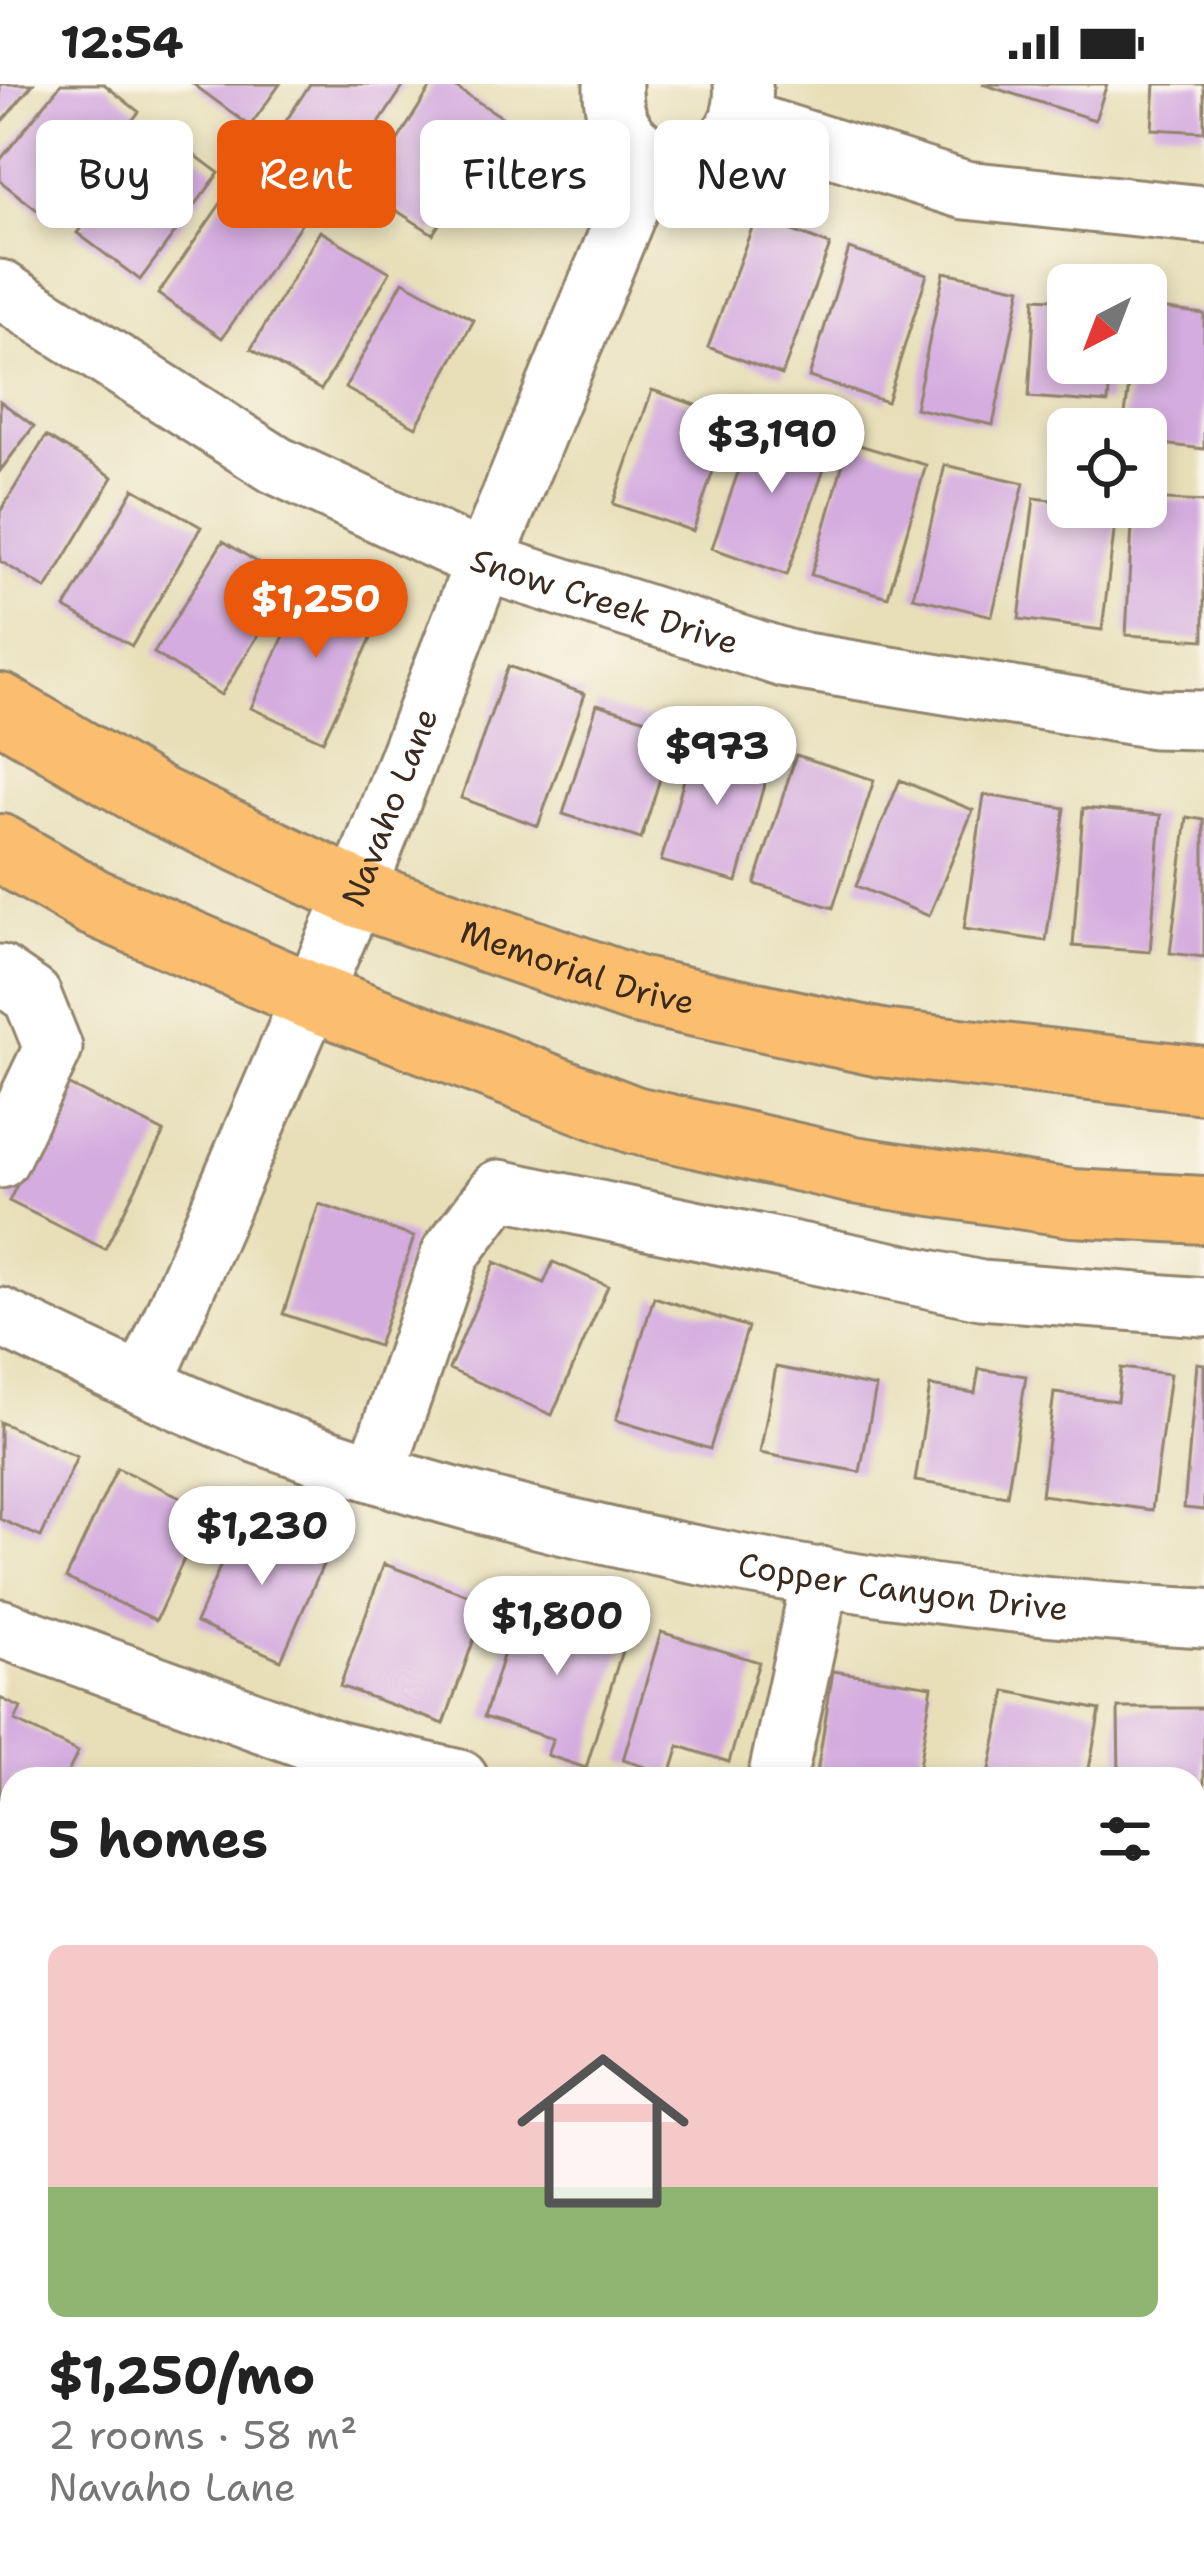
<!DOCTYPE html>
<html lang="en">
<head>
<meta charset="utf-8">
<style>
	:root { --surface:#fff; --page:#f2f2f2; --text:#222; --muted:#767676; --accent:#ea580c }
	body { margin:0; font-family:"Shantell Sans",sans-serif; background:var(--page); color:var(--text); height:100vh; display:flex; flex-direction:column; font-size:45px; white-space:nowrap }
	* { box-sizing:border-box; margin:0 }
	p { font-size:39px; color:var(--muted) }
	.icon { flex:none; width:66px; height:66px; fill:none; stroke:currentColor; stroke-width:2; stroke-linecap:round; stroke-linejoin:round }
	.map { position:relative; flex:1; overflow:hidden }
	.sheet { position:absolute; left:0px; top:1683px; width:1206px; height:807px; display:flex; flex-direction:column; background:var(--surface); border-radius:36px 36px 0 0; box-shadow:0 6px 18px #0003 }
	.sheet>* { flex:none }
	.hud { position:absolute; left:36px; top:36px; width:1134px; height:108px; display:flex; gap:24px }
	.needle { width:78px; rotate:222deg }
	.fabs { position:absolute; left:1047px; top:180px; display:grid; gap:24px }
	.fabs a { display:grid; place-items:center; width:120px; height:120px; border-radius:18px; background:var(--surface); box-shadow:0 6px 18px #0003; font-size:60px }
	.price { position:absolute; translate:-50% -102px; padding:0 27px; border-radius:42px; background:#fff; color:#222; font-size:39px; line-height:78px; filter:drop-shadow(0 3px 6px #0008) }
	.price::after { content:''; position:absolute; left:50%; top:72px; width:36px; height:27px; margin-left:-18px; background:inherit; clip-path:polygon(0 0,100% 0,50% 100%) }
	.price.active { background:var(--accent); color:#fff }
	ul { padding:0; list-style:none }
	li { display:grid; align-content:center; gap:24px; height:636px; padding:0 48px }
	li span { display:grid; place-items:center; height:372px; border-radius:18px; color:#555 }
	li>.icon { margin-inline-start:auto }
	span .icon { width:216px; height:216px; fill:#fffc; stroke-width:1 }
	li b { font-size:51px }
	h2 { display:flex; justify-content:space-between; align-items:center; height:144px; padding:0 48px; font-size:51px }
	.pill { padding:0 42px; border-radius:18px; background:var(--surface); box-shadow:0 6px 18px #0003; font-size:42px; line-height:108px }
	.pill.active { background:var(--accent); color:#fff }
	.status { display:flex; justify-content:space-between; align-items:center; height:84px; padding:0 60px; background:var(--surface); direction:ltr }
	.status svg { height:33px; fill:currentColor }
	.map>svg:first-child { display:block }
	.building { fill:#d4acdf }
	.lines { fill:none; stroke-linecap:round; stroke-linejoin:round }
	.minor-casing { stroke:#92846c; stroke-width:63 }
	.major-casing { stroke:#92846c; stroke-width:72 }
	.minor { stroke:#fff; stroke-width:57 }
	.major { stroke:#fabe6e; stroke-width:66 }
	.labels { text-anchor:middle; stroke-width:12; stroke-linejoin:round; paint-order:stroke }
	.street-label { font-size:33px; fill:#3b2a1e; stroke:#fbf7ec }
</style>
</head>
<body>
<div class="status"><b>12:54</b><svg viewBox="0 0 49 12"><path d="M0 12V9h3v3zM5 12V6h3v6zM10 12V3h3v9zM15 12V0h3v12zM26 1h20v11H26zM47 4h2v5h-2z"/></svg></div>
<div class="map">
<svg width="1204" height="2489" viewBox="0 0 1204 2489">
	<rect width="100%" height="100%" fill="#fbf7ec"/>
	<filter id="ink" filterUnits="userSpaceOnUse"><feTurbulence type="fractalNoise" baseFrequency=".00833" numOctaves="2"/><feDisplacementMap in="SourceGraphic" scale="24" xChannelSelector="R" yChannelSelector="G"/><feConvolveMatrix kernelMatrix="1 2 1 2 8 2 1 2 1" color-interpolation-filters="sRGB"/></filter>
	<filter id="wash" filterUnits="userSpaceOnUse"><feTurbulence type="fractalNoise" baseFrequency=".004" numOctaves="4" result="noise"/><feDisplacementMap in="SourceGraphic" scale="48" xChannelSelector="R" yChannelSelector="G"/><feGaussianBlur stdDeviation="2.7" result="paint"/><feColorMatrix in="noise" values="0 0 0 0 0 0 0 0 0 0 0 0 0 0 0 0 0 1.4 0 .05"/><feComposite in="paint" operator="in"/></filter>
	<g filter="url(#wash)">
		<rect width="100%" height="100%" fill="#e8dfb9"/>
		<g id="blocks">
			<!-- building -->
			<path class="building" d="M 0,0 L 33,0 L 0,40 Z
				M 61,0 L 104,0 L 139,28 L 51,137 L 0,97 L 0,76 Z
				M 193,0 L 280,0 L 250,42 Z
				M 310,0 L 405,0 L 341,97 L 275,54 Z
				M 433,0 L 450,0 L 505,35 L 433,150 L 366,107 Z
				M 982,0 L 1107,0 L 1095,36 Z
				M 1155,0 L 1204,0 L 1204,48 L 1152,45 Z
				M 156,42 L 219,89 L 140,196 L 77,149 Z
				M 237,96 L 301,140 L 222,254 L 158,210 Z
				M 756,133 L 830,161 L 782,291 L 708,263 Z
				M 320,147 L 390,188 L 321,306 L 251,265 Z
				M 849,165 L 927,190 L 887,318 L 809,293 Z
				M 944,188 L 1021,204 L 993,341 L 915,324 Z
				M 403,197 L 474,236 L 416,343 L 345,304 Z
				M 1035,214 L 1068,216 L 1068,279 L 1111,279 L 1108,319 L 1029,313 Z
				M 1146,222 L 1204,230 L 1204,365 L 1146,358 L 1146,345 L 1123,345 L 1132,279 L 1146,279 Z
				M 652,306 L 731,333 L 693,447 L 613,420 Z
				M 0,317 L 34,342 L 0,387 Z
				M 757,333 L 833,359 L 787,491 L 712,464 Z
				M 46,352 L 113,393 L 46,505 L 0,477 L 0,428 Z
				M 849,358 L 926,381 L 888,513 L 811,491 Z
				M 945,381 L 1024,399 L 992,532 L 913,513 Z
				M 134,404 L 201,443 L 132,562 L 65,524 Z
				M 1034,414 L 1068,418 L 1068,423 L 1117,424 L 1102,546 L 1019,535 Z
				M 1146,415 L 1204,418 L 1204,556 L 1126,551 L 1133,423 L 1146,423 Z
				M 223,457 L 291,499 L 221,611 L 154,569 Z
				M 309,497 L 382,531 L 323,657 L 251,624 Z
				M 508,582 L 585,610 L 538,742 L 461,714 Z
				M 597,620 L 676,644 L 641,755 L 563,730 Z
				M 697,650 L 772,672 L 737,798 L 661,777 Z
				M 796,671 L 874,696 L 833,824 L 755,800 Z
				M 900,696 L 973,726 L 929,832 L 856,802 Z
				M 984,711 L 1065,724 L 1046,857 L 964,845 Z
				M 1083,724 L 1161,731 L 1150,868 L 1073,862 Z
				M 1187,733 L 1204,736 L 1204,873 L 1170,869 Z
				M 67,1000 L 164,1048 L 105,1165 L 9,1117 Z
				M 319,1120 L 414,1153 L 378,1262 L 283,1230 Z
				M 495,1178 L 544,1199 L 553,1178 L 608,1202 L 552,1331 L 449,1285 Z
				M 654,1213 L 748,1243 L 710,1365 L 616,1336 Z
				M 1197,1279 L 1204,1280 L 1204,1426 L 1184,1424 Z
				M 776,1283 L 876,1303 L 860,1388 L 760,1369 Z
				M 1121,1284 L 1170,1290 L 1152,1426 L 1041,1411 L 1054,1309 L 1117,1317 Z
				M 979,1285 L 1026,1292 L 1007,1412 L 915,1397 L 930,1302 L 975,1309 Z
				M 0,1338 L 77,1373 L 41,1453 L 0,1435 Z
				M 117,1384 L 207,1425 L 156,1536 L 66,1494 Z
				M 242,1431 L 328,1469 L 281,1576 L 196,1539 Z
				M 384,1480 L 487,1518 L 444,1640 L 340,1602 Z
				M 521,1514 L 628,1547 L 586,1684 L 547,1671 L 553,1655 L 484,1633 Z
				M 661,1548 L 759,1578 L 729,1678 L 679,1662 L 670,1691 L 623,1676 Z
				M 833,1587 L 932,1602 L 917,1695 L 816,1695 Z
				M 1006,1607 L 1100,1626 L 1087,1695 L 988,1695 Z
				M 0,1614 L 21,1624 L 15,1637 L 78,1668 L 65,1695 L 12,1695 L 12,1770 L 0,1764 Z
				M 1118,1624 L 1204,1624 L 1204,1714 L 1194,1714 L 1194,1695 L 1119,1695 Z
				M 1194,1893 L 1204,1893 L 1204,2019 L 1194,2018 Z
				M 12,2138 L 12,2230 L 0,2221 L 0,2155 Z
				M 1194,2224 L 1204,2225 L 1201,2310 L 1194,2310 Z
				M 0,2245 L 12,2255 L 12,2274 L 0,2289 Z
				M 99,2478 L 225,2478 L 217,2489 L 113,2489 Z
				M 457,2478 L 557,2478 L 548,2489 L 470,2489 Z
				M 845,2478 L 957,2478 L 948,2489 L 836,2489 Z"/>
		</g>
	</g>
	<g filter="url(#ink)">
		<use href="#blocks" fill-opacity="0" stroke="#92846c" stroke-width="3"/>
		<g class="lines">
			<defs>
				<g id="minor">
					<path d="M 613,0 C 609,104 752,100 743,0"/>
					<path d="M 740,35 L 965,106 L 1204,131"/>
					<path id="s1" d="M 0,205 L 276,381 L 484,478 L 787,575 L 1153,635 L 1204,636"/>
					<path d="M 0,890 L 32,912 L 53,964 L 0,1075"/>
					<path id="s2" d="M 0,1233 C 101,1280 203,1333 309,1368 C 596,1465 902,1518 1204,1534"/>
					<path id="s3" d="M 144,1300 L 356,809 L 484,478 L 650,72"/>
					<path d="M 376,1389 L 451,1169 L 499,1105 L 981,1206 L 1204,1223"/>
					<path d="M 0,1544 L 338,1667 L 459,1695"/>
					<path d="M 777,1695 L 821,1492"/>
					<path d="M 1194,1819 L 1204,1821"/>
					<path d="M 0,1878 L 12,1882"/>
					<path d="M 0,1968 L 12,1951"/>
					<path d="M 1194,2119 L 1204,2119"/>
					<path d="M 0,2436 L 12,2420"/>
					<path d="M 1055,2478 L 1070,2489"/>
					<path d="M 309,2489 L 317,2478"/>
					<path d="M 677,2489 L 685,2478"/>
				</g>
				<g id="major">
					<path id="s4" d="M 0,623 L 154,714 L 356,809 L 636,906 L 881,959 L 1204,996"/>
					<path d="M 0,764 L 93,818 L 310,912 L 634,1036 L 854,1086 L 1072,1119 L 1204,1126"/>
				</g>
			</defs>
			<!-- minor casing -->
			<use href="#minor" class="minor-casing"/>
			<!-- major casing -->
			<use href="#major" class="major-casing"/>
			<!-- minor -->
			<use href="#minor" class="minor"/>
			<!-- major -->
			<use href="#major" class="major"/>
		</g>
	</g>
	<g class="labels">
		<!-- street labels -->
		<g class="street-label">
			<text dy="12" stroke="none"><textPath href="#s1" startOffset="684">Snow Creek Drive</textPath></text>
			<text dy="12" stroke="none"><textPath href="#s3" startOffset="627">Navaho Lane</textPath></text>
			<text dy="12" stroke="none"><textPath href="#s4" startOffset="636">Memorial Drive</textPath></text>
			<text dy="12" stroke="none"><textPath href="#s2" startOffset="948">Copper Canyon Drive</textPath></text>
		</g>
	</g>
</svg>
<div class="fabs">
<a><svg class="needle" viewBox="-14 -14 28 28"><path d="M0-13l5 13h-10z" fill="#e53935"/><path d="M0 13l5-13h-10z" fill="#767676"/></svg></a>
<a><svg class="icon" aria-label="locate" viewBox="0 0 24 24"><circle cx="12" cy="12" r="6"/><path d="M12 2v4M12 18v4M2 12h4M18 12h4"/></svg></a>
</div>
<b class="price" style="left:772px;top:412px">$3,190</b>
<b class="price active" style="left:316px;top:577px">$1,250</b>
<b class="price" style="left:717px;top:724px">$973</b>
<b class="price" style="left:262px;top:1504px">$1,230</b>
<b class="price" style="left:557px;top:1594px">$1,800</b>
<div class="hud">
<a class="pill">Buy</a>
<a class="pill active">Rent</a>
<a class="pill">Filters</a>
<a class="pill">New</a>
</div>
<section class="sheet">
<h2>5 homes<svg class="icon" aria-label="filters" viewBox="0 0 24 24"><path d="M4 7h16M4 17h16"/><circle cx="9" cy="7" r="2"/><circle cx="15" cy="17" r="2"/></svg></h2>
<ul>
<li><span style="background:linear-gradient(#f6c9c9 65%,#8fb573 0)"><svg class="icon" aria-label="home" viewBox="0 0 24 24"><path d="M3 11l9-7 9 7M6 9v11h12V9"/></svg></span><div><b>$1,250/mo</b><p>2 rooms · 58 m²</p><p>Navaho Lane</p></div></li>
</ul>
</section>
</div>
</body>
</html>
